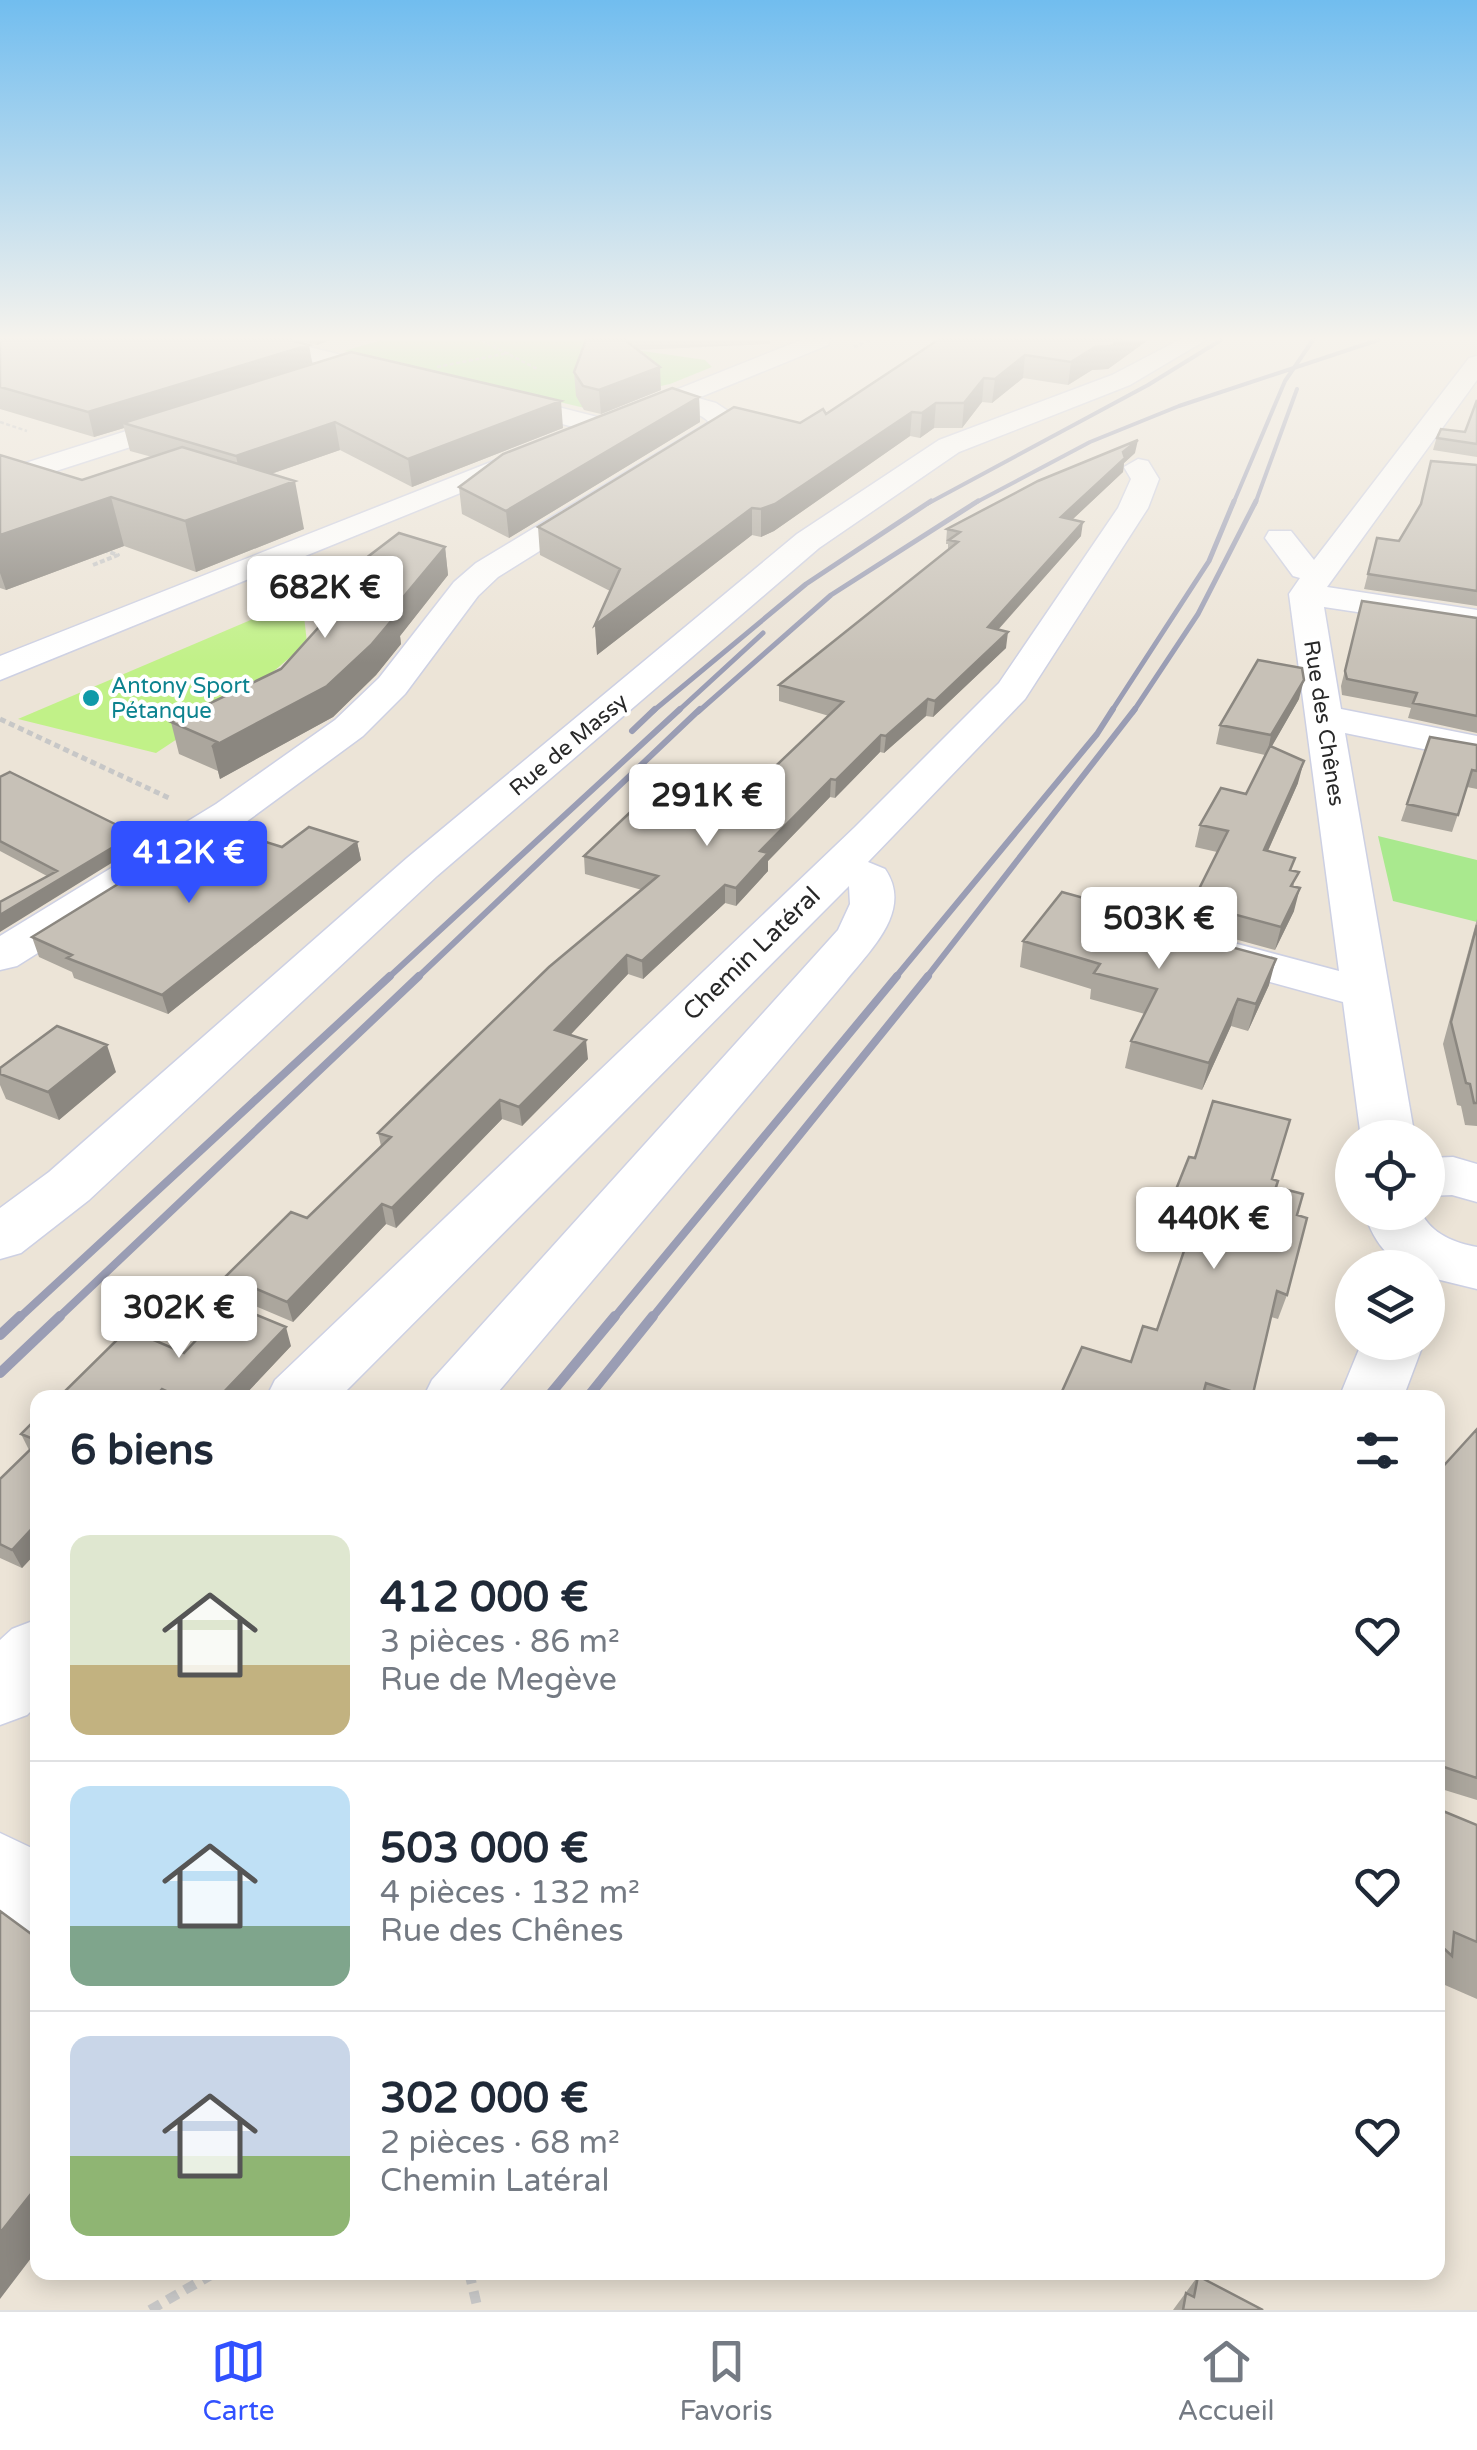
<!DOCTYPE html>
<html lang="fr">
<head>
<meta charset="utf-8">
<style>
	:root { --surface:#fff; --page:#f2f2f3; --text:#1f2937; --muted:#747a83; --line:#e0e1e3; --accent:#3151ff }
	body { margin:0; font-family:"Varela Round",sans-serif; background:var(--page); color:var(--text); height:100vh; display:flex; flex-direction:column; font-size:38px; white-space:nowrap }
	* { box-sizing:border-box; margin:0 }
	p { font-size:32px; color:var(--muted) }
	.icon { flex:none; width:55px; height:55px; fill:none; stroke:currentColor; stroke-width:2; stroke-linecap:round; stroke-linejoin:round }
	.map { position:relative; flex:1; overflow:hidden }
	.sheet { position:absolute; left:30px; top:1390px; width:1415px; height:890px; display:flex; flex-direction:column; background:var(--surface); border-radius:20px; box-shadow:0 5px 25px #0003 }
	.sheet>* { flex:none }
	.tools { position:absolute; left:1335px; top:1120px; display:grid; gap:20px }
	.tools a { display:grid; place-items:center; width:110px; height:110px; border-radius:50%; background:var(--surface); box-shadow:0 5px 25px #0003; font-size:50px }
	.price { position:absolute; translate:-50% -85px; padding:0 22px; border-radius:10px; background:#fff; color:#222; font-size:32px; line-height:65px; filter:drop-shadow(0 2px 5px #0008) }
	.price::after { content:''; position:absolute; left:50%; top:60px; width:30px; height:22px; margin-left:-15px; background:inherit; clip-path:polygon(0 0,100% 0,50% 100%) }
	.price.active { background:var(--accent); color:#fff }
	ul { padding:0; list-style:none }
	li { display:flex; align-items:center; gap:30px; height:250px; padding:0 40px }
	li+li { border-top:2px solid var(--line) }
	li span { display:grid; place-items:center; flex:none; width:280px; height:200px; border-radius:20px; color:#555 }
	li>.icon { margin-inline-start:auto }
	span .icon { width:120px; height:120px; fill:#fffc; stroke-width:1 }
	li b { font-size:42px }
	h2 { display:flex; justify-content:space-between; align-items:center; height:120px; padding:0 40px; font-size:42px }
	.tab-bar { display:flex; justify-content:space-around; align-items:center; height:140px; border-top:2px solid var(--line); background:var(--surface); font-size:28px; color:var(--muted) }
	.tab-bar a { display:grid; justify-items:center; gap:5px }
	.tab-bar .active { color:var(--accent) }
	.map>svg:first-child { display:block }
	.green { fill:#a9e98e }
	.pitch { fill:#c1f188 }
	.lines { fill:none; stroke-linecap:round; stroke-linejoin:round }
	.minor-casing { stroke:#cdd0e3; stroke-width:3 }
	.path-far3 { stroke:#c7c7c7; stroke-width:2.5; stroke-dasharray:4 2.5; stroke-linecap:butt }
	.path-far2 { stroke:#c7c7c7; stroke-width:4; stroke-dasharray:5 2.5; stroke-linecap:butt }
	.path-far1 { stroke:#c7c7c7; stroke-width:5; stroke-dasharray:6 4; stroke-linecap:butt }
	.path { stroke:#c7c7c7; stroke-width:10; stroke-dasharray:12 8; stroke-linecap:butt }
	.minor { fill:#fff; fill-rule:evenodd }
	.rail-far4 { stroke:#9a9db4; stroke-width:4 }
	.rail-far3 { stroke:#9a9db4; stroke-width:5 }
	.rail-far2 { stroke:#9a9db4; stroke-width:6 }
	.rail-far1 { stroke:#9a9db4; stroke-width:8 }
	.rail { stroke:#9a9db4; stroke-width:10 }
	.wall { fill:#aba69d }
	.shaded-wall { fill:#8b8780 }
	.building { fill:#c7c1b7; stroke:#8b8780; stroke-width:2.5 }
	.culture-dot { fill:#0f9aa8; stroke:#fff; stroke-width:4 }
	.labels { text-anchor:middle; stroke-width:8; stroke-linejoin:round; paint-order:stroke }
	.far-culture-label { font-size:22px; fill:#0d838f; stroke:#fff; text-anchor:start }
	.far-street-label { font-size:22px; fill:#282828; stroke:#fff }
	.street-label { font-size:25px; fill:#282828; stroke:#fff }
</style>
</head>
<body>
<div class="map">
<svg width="1477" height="2310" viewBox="0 0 1477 2310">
	<rect width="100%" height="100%" fill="#ece4d7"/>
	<!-- green -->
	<path class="green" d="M 382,340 L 616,340 L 636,350 L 705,360 L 712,367 L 670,384 L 601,399 L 589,409 L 344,351 Z
		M 1378,836 L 1477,860 L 1477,922 L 1393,901 Z"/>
	<!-- pitch -->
	<path class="pitch" d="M 291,603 L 304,616 L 307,643 L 254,688 L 156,753 L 18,719 Z"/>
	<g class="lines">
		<defs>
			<path id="minor" d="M 243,340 L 280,340 L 412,372 L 415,377 L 403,384 L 246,345 Z
				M 801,340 L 831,340 L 828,345 L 698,398 L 716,403 L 737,417 L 730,432 L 498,577 L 478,596 L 405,694 L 363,736 L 246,822 L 17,966 L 0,970 L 0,936 L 216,804 L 335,720 L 379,678 L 454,582 L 476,563 L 709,422 C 693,406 673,414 653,409 L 649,404 L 653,399 Z
				M 1179,340 L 1206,340 L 1130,385 L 959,452 L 819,548 L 437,876 L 89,1200 L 21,1253 L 0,1259 L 0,1208 L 49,1172 L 407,858 L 797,534 L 939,440 L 1112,375 Z
				M 1477,356 L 1477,380 L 1327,587 L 1477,610 L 1477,630 L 1324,607 L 1341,709 L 1477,736 L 1477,760 L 1345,733 L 1415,1138 L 1361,1138 L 1343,1002 L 1183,958 L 1177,948 L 1183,938 L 1200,934 L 1339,971 L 1289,594 L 1300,578 L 1293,576 L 1265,538 L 1269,531 L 1291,531 L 1314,560 L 1469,358 Z
				M 491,390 L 613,421 L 617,427 L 604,435 L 482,403 L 478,398 L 482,393 Z
				M 196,409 L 205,411 L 209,417 L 205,423 L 0,489 L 0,471 Z
				M 544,441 L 558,449 L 554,455 L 0,680 L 0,656 Z
				M 1138,459 L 1148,461 L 1159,479 L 1148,508 L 1025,699 L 868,862 L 885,869 C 914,911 869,951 844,983 L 493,1398 L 423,1398 L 432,1380 L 838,930 L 850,904 L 849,886 L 339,1398 L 266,1398 L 275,1380 L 855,827 L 999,683 L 1118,508 L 1131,479 L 1124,467 Z
				M 1453,1157 L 1477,1164 L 1477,1202 L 1452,1195 L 1428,1196 L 1428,1158 Z
				M 1364,1212 L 1421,1212 C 1431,1234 1455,1243 1477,1247 L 1477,1289 L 1428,1277 L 1428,1268 C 1392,1268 1375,1245 1364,1212 Z
				M 1362,1342 L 1424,1342 L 1403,1398 L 1339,1398 Z
				M 38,1619 L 38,1704 L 27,1715 L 0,1725 L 0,1640 L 12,1629 Z
				M 0,1833 L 38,1851 L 38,1942 L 0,1924 Z"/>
		</defs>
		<!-- minor casing -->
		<use href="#minor" class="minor-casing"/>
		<!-- path-far3 -->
		<path class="path-far3" d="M 481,340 L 539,370
			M 854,347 L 871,340
			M 437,367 L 509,353
			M 0,422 L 27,431"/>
		<!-- path-far2 -->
		<path class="path-far2" d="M 93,565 L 118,555 L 103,550"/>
		<!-- path-far1 -->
		<path class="path-far1" d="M 0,719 L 171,799"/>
		<!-- path -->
		<path class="path" d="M 469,2272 L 478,2310
			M 150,2310 L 216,2272"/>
		<!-- minor -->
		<use href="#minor" class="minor"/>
		<!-- rail-far4 -->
		<path class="rail-far4" d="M 927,504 L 1148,385 L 1221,340
			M 973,504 L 1090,442 L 1179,406 L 1378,340
			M 1233,504 L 1285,381 L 1313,340
			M 1255,504 L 1297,389"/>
		<!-- rail-far3 -->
		<path class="rail-far3" d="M 652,712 L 806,584 L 931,501
			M 677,712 L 763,633
			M 698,712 L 831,595 L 978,501
			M 1111,712 L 1209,561 L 1234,501
			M 1133,712 L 1198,614 L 1256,501"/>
		<!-- rail-far2 -->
		<path class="rail-far2" d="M 632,731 L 655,709
			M 388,978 L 680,709
			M 417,978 L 700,709
			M 895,978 L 1097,734 L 1113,709
			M 926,978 L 1135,709"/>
		<!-- rail-far1 -->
		<path class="rail-far1" d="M 18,1319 L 390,976
			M 57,1319 L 419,976
			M 613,1319 L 897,976
			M 651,1319 L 928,976"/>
		<!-- rail -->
		<path class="rail" d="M 0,1335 L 20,1316
			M 0,1373 L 60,1316
			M 547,1398 L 615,1316
			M 587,1398 L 653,1316"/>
	</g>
	<!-- wall -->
	<path class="wall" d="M 0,340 L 312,364 L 563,428 L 412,487 L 340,450 L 271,474 L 304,529 L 196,572 L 124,546 L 6,590 L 0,588 L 0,455 L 82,480 L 152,457 L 130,451 L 124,428 L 94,437 L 0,409 Z
		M 294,340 L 330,340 L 317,345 Z
		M 586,340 L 776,340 L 770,340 L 770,344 L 638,350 L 661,390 L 601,414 L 584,410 L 576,396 L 574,372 Z
		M 938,340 L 1148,340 L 1108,369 L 1092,370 L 1068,385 L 1023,378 L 992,403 L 982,402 L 962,428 L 934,428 L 920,438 L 910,436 L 774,531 L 761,537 L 752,535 L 597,655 L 595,625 L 610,591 L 540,555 L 538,527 L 800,423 L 826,414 Z
		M 699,397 L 700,422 L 509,538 L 462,514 L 459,487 Z
		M 1477,400 L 1477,457 L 1433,450 L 1438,433 L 1465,432 Z
		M 1135,453 L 1124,463 L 1123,472 L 1072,520 L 1081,536 L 998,630 L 1006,648 L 933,717 L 926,716 L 884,753 L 880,752 L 835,798 L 830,797 L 768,861 L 768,871 L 736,906 L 725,903 L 643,979 L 628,974 L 570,1035 L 588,1059 L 522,1126 L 502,1119 L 396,1228 L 386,1224 L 293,1322 L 232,1296 L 226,1276 L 307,1218 L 381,1146 L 378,1133 L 642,890 L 585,874 L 584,856 L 719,820 L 829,716 L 779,701 L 779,685 L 948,551 L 948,544 L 946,544 L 947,529 Z
		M 1431,461 L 1477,465 L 1477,606 L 1364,589 L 1377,538 L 1399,541 L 1420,506 Z
		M 445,547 L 448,575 L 400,636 L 401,644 L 376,675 L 333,717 L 220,779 L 218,771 L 179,754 L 171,722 L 281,669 L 333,611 L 328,587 Z
		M 1362,601 L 1477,618 L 1477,733 L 1408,718 L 1411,708 L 1342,695 L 1341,686 Z
		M 1299,699 L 1271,747 L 1298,783 L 1268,851 L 1292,870 L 1294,887 L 1294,911 L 1275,950 L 1187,926 L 1192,903 L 1217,852 L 1195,847 L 1200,825 L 1246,794 L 1265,755 L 1216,744 L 1220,725 Z
		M 1430,737 L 1477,745 L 1477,789 L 1467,787 L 1452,832 L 1401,821 Z
		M 0,777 L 135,834 L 139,846 L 47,876 L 0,851 Z
		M 357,842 L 361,860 L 168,1014 L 74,978 L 72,972 L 39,957 L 32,937 L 192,857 L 282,847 Z
		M 1111,915 L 1269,985 L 1248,1031 L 1231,1026 L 1202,1090 L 1125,1068 L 1131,1041 L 1145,1014 L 1090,999 L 1091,989 L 1020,967 L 1023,941 Z
		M 1477,919 L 1477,1126 L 1465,1125 L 1461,1106 L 1457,1105 L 1443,1044 Z
		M 0,1068 L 116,1072 L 59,1120 L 6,1099 L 0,1085 Z
		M 1272,1179 L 1297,1215 L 1287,1295 L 1278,1319 L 1271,1317 L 1252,1398 L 1059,1398 L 1131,1362 L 1157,1330 L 1190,1234 L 1164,1227 L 1171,1202 Z
		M 291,1346 L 242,1398 L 58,1398 L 184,1353 Z
		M 38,1417 L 38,1551 L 22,1568 L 0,1558 L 0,1479 L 29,1450 L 21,1434 Z
		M 1477,1429 L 1477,1800 L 1438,1788 L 1438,1472 Z
		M 1438,1809 L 1477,1825 L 1477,1999 L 1438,1982 Z
		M 1198,2276 L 1263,2310 L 1173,2310 Z"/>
	<!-- shaded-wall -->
	<path class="shaded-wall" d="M 316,340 L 330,340 L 317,345 Z
		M 1120,340 L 1148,340 L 1108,369 L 1092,370 L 1068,385 L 1071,362 L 1095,347 Z
		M 309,345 L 313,367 L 123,423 L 124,428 L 94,437 L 88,412 Z
		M 1025,355 L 1023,378 L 992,403 L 995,379 Z
		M 660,367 L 661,390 L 601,414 L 599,390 Z
		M 984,378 L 982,402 L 962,428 L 964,403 Z
		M 699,397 L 700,422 L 509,538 L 506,511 Z
		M 561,401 L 563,428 L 412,487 L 408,459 Z
		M 936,403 L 934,428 L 920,438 L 922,413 Z
		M 912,412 L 910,436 L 774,531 L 761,537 L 761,509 Z
		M 335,422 L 340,450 L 242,484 L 236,456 Z
		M 1138,440 L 1135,453 L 1124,463 L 1123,472 L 1059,532 L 1061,517 L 1123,452 Z
		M 295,481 L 304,529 L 196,572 L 185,521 Z
		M 111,497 L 124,546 L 6,590 L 0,573 L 0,535 Z
		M 752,508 L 752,535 L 597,655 L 595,625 Z
		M 1083,522 L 1081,536 L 986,643 L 988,627 Z
		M 445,547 L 448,575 L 400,636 L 401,644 L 376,675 L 333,717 L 220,779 L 212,747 L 390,613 Z
		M 1008,632 L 1006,648 L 933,717 L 935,701 Z
		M 1304,680 L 1299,699 L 1267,755 L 1271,735 Z
		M 928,699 L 926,716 L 884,753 L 886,736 Z
		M 881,735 L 880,752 L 835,798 L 836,780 Z
		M 1304,761 L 1298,783 L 1258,873 L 1264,850 Z
		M 831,779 L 830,797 L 768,861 L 768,871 L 736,906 L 736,888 L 760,851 Z
		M 135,834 L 139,846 L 0,932 L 0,915 Z
		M 357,842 L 361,860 L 168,1014 L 162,995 Z
		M 725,885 L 725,903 L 643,979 L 642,961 Z
		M 1300,888 L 1294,911 L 1275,950 L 1281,927 Z
		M 627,955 L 628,974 L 557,1049 L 555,1030 Z
		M 1276,959 L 1269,985 L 1248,1031 L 1256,1004 Z
		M 1238,999 L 1231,1026 L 1202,1090 L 1209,1063 Z
		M 586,1040 L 588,1059 L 522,1126 L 519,1107 Z
		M 107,1045 L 116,1072 L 59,1120 L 48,1092 Z
		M 500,1100 L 502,1119 L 396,1228 L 392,1208 Z
		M 382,1204 L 386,1224 L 293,1322 L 287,1302 Z
		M 286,1327 L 291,1346 L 242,1398 L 218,1398 Z
		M 162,1389 L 165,1398 L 154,1398 Z
		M 38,1522 L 38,1551 L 22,1568 L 12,1550 Z
		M 38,2185 L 38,2249 L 0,2299 L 0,2233 Z"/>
	<!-- building -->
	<path class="building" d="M 0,340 L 290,340 L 309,345 L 88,412 L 0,387 Z
		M 586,340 L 625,340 L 660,367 L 599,390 L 583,386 L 574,372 Z
		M 938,340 L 1120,340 L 1111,346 L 1095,347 L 1071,362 L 1025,355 L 995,379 L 984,378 L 964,403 L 936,403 L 922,413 L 912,412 L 775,504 L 761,509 L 752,508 L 595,625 L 620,569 L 538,527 L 734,407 L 800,423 L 823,409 L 826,414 Z
		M 351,352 L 561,401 L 408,459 L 335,422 L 236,456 L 123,423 Z
		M 672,388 L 699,397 L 506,511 L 459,487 L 503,454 Z
		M 1477,400 L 1477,444 L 1437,438 L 1441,429 L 1465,432 Z
		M 1138,440 L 1123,452 L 1125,458 L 1061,517 L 1083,522 L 988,627 L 1008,632 L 935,701 L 928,699 L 886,736 L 881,735 L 836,780 L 831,779 L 760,851 L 768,853 L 736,888 L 725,885 L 642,961 L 627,955 L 555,1030 L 586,1040 L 519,1107 L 500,1100 L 392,1208 L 382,1204 L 287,1302 L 226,1276 L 291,1212 L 307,1218 L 391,1137 L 378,1133 L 427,1085 L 549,967 L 658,876 L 584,856 L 642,801 L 719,820 L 843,702 L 779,685 L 958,542 L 949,540 L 960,532 L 947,529 L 1038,481 Z
		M 182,447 L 295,481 L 185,521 L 111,497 L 0,535 L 0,455 L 82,480 Z
		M 1431,461 L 1477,465 L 1477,591 L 1368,574 L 1377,538 L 1399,541 L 1421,504 Z
		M 399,533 L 445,547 L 390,613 L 397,614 L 371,645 L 327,686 L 212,747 L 217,742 L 171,722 L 281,669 L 353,589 L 328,587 Z
		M 1362,601 L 1477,618 L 1477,716 L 1413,703 L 1417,693 L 1347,679 L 1345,671 Z
		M 1258,660 L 1302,668 L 1304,680 L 1271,735 L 1220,725 Z
		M 1430,737 L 1477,745 L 1477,771 L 1472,770 L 1458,815 L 1407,804 Z
		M 1270,746 L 1304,761 L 1264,850 L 1295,858 L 1290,870 L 1299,872 L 1291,886 L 1300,888 L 1281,927 L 1192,903 L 1228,831 L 1200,825 L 1221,788 L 1246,794 Z
		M 10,772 L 135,834 L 0,915 L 0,902 L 57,871 L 0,841 L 0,777 Z
		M 309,827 L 357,842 L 162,995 L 67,958 L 72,955 L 32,937 L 175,849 L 192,857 L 231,831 L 282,847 Z
		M 1062,892 L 1102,903 L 1111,915 L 1276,959 L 1256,1004 L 1238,999 L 1209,1063 L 1131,1041 L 1157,989 L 1094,973 L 1100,964 L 1023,941 Z
		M 1477,925 L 1477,1103 L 1474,1103 L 1470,1084 L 1466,1083 L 1451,1022 Z
		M 57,1026 L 107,1045 L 48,1092 L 0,1074 L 0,1068 Z
		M 1213,1101 L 1290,1120 L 1272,1179 L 1278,1181 L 1276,1187 L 1303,1194 L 1297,1215 L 1307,1218 L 1287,1295 L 1277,1291 L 1252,1398 L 1206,1383 L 1202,1398 L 1059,1398 L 1082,1347 L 1131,1362 L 1143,1326 L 1157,1330 L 1198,1210 L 1171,1202 L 1189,1157 L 1195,1158 Z
		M 230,1304 L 286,1327 L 218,1398 L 181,1398 L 162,1389 L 154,1398 L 58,1398 L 128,1329 L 184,1353 Z
		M 38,1417 L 38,1441 L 21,1434 Z
		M 1477,1429 L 1477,1778 L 1438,1765 L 1438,1472 Z
		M 38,1442 L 38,1522 L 12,1550 L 0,1544 L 0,1479 Z
		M 1438,1809 L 1477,1825 L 1477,1942 L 1454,1932 L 1452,1956 L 1438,1943 Z
		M 0,1911 L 38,1939 L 38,2185 L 0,2233 Z
		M 1198,2276 L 1263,2310 L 1183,2310 L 1186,2293 L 1194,2297 Z"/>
	<!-- sky -->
	<linearGradient id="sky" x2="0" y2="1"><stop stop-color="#71bdef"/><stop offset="0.51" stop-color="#f6f3ed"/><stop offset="1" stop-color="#f6f3ed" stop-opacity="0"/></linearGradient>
	<rect width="1477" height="663" fill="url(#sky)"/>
	<!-- markers -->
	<circle class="culture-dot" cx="91" cy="698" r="10"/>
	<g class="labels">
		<!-- far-culture labels -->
		<g class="far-culture-label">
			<text x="111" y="693">Antony Sport<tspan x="111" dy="25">Pétanque</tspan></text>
		</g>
		<!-- far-street labels -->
		<g class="far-street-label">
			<text transform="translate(1325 723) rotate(81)" y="8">Rue des Chênes</text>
			<text transform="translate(568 744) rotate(-40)" y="8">Rue de Massy</text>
		</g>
		<!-- street labels -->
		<g class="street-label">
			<text transform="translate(751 953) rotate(-44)" y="9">Chemin Latéral</text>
		</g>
	</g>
</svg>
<div class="tools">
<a><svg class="icon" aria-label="locate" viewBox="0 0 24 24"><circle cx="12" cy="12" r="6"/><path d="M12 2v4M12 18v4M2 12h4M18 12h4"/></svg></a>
<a><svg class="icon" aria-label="layers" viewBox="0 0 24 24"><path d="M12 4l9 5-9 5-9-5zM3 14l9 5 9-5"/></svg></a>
</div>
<b class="price" style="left:325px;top:641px">682K €</b>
<b class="price" style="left:707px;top:849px">291K €</b>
<b class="price active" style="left:189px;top:906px">412K €</b>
<b class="price" style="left:1159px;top:972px">503K €</b>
<b class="price" style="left:1214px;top:1272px">440K €</b>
<b class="price" style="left:179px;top:1361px">302K €</b>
<section class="sheet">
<h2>6 biens<svg class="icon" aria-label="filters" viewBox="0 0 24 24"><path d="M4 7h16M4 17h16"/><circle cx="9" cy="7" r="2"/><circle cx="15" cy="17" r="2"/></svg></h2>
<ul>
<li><span style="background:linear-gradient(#dfe7d0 65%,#c2b280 0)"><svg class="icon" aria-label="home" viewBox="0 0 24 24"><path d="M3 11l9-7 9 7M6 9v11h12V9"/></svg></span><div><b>412 000 €</b><p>3 pièces · 86 m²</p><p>Rue de Megève</p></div><svg class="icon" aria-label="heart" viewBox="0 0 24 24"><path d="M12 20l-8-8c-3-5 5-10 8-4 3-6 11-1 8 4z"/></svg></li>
<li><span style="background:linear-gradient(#bfe0f5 70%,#7fa58c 0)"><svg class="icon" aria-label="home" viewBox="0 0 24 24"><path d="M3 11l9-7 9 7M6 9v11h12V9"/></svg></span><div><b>503 000 €</b><p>4 pièces · 132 m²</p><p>Rue des Chênes</p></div><svg class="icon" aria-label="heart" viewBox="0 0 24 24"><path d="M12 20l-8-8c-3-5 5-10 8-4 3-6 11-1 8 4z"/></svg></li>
<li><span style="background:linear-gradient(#c9d6e8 60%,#8fb573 0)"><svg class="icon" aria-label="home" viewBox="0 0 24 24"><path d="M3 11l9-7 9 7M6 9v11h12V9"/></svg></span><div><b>302 000 €</b><p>2 pièces · 68 m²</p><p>Chemin Latéral</p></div><svg class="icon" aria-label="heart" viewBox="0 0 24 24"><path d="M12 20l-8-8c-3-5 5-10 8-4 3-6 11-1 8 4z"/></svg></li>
</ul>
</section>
</div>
<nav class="tab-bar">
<a class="active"><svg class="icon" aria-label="map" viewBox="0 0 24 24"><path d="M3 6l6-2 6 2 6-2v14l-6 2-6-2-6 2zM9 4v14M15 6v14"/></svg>Carte</a>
<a><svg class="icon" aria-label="saved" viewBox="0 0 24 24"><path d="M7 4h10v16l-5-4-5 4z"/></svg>Favoris</a>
<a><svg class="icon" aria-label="home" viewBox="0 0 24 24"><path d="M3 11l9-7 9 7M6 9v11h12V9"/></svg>Accueil</a>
</nav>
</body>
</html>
